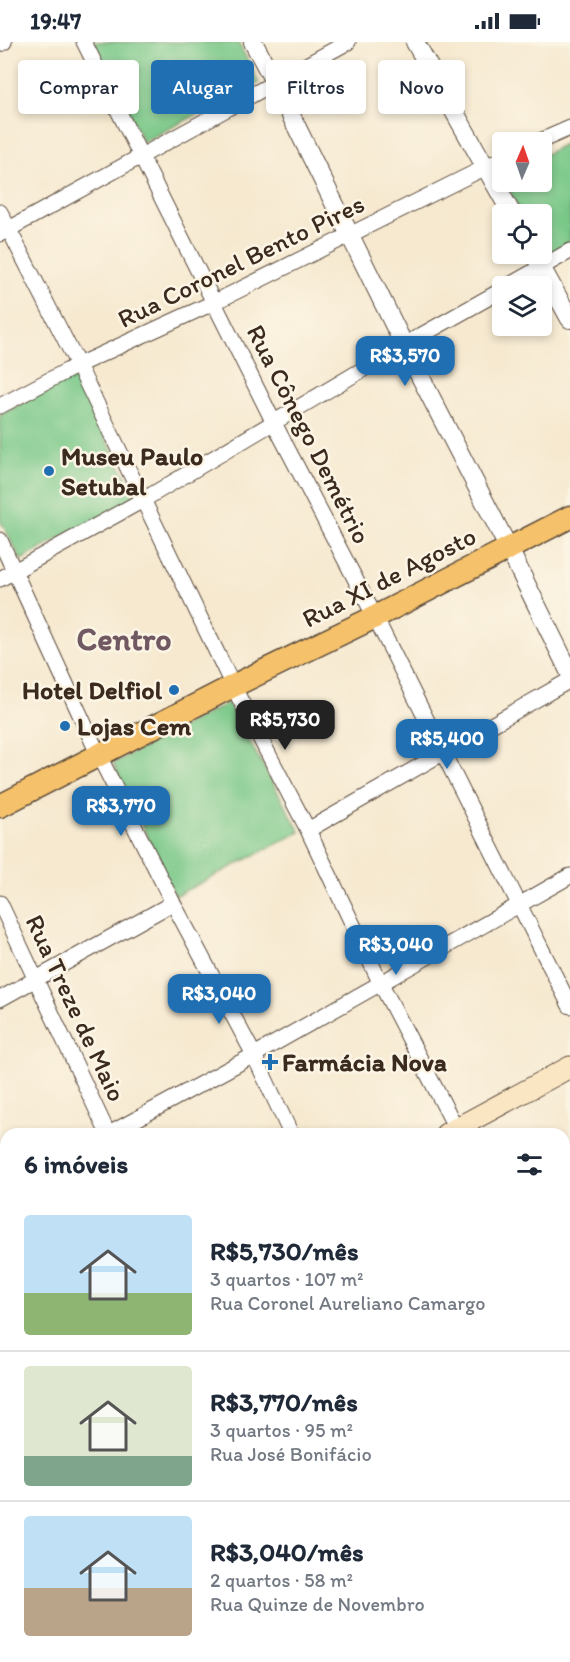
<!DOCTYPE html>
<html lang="pt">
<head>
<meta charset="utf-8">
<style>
	:root { --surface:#fff; --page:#f2f2f3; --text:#1f2937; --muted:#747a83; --line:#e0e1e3; --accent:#1f6fb2 }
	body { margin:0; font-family:Itim,sans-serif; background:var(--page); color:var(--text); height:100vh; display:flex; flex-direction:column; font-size:22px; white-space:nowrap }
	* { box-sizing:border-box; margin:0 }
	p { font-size:20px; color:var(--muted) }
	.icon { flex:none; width:33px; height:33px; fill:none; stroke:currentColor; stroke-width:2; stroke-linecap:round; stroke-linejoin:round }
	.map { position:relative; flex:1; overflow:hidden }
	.sheet { position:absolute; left:0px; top:1086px; width:570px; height:534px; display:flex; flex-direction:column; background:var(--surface); border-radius:18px 18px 0 0; box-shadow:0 3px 9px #0003 }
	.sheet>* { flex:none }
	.guide { position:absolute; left:18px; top:18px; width:534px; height:54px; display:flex; gap:12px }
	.needle { width:39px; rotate:2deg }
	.tools { position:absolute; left:492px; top:90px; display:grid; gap:12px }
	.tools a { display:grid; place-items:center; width:60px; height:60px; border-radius:6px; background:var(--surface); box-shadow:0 3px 9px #0003; font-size:30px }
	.price { position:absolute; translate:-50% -51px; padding:0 14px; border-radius:12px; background:var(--accent); color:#fff; font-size:20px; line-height:39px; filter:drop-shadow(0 2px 3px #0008) }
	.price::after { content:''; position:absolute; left:50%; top:36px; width:18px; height:14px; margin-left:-9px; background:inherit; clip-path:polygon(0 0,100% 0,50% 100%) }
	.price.current { background:#222; color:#fff }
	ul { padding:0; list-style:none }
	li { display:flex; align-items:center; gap:18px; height:150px; padding:0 24px }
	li+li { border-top:2px solid var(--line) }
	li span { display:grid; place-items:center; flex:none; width:168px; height:120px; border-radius:6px; color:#555 }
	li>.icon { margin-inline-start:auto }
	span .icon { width:72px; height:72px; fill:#fffc; stroke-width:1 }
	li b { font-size:26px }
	h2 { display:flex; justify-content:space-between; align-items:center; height:72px; padding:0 24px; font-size:26px }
	.tag { padding:0 21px; border-radius:6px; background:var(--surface); box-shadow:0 3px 9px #0003; font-size:21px; line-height:54px }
	.tag.current { background:var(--accent); color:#fff }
	.status { display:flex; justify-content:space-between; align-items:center; height:42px; padding:0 30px; background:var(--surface); direction:ltr }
	.status svg { height:16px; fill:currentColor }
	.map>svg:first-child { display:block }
	.built { fill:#e1d4f3 }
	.green { fill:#79c888; stroke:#5a7953; stroke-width:1.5 }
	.forest { fill:#62ac74; stroke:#4e6b49; stroke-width:1.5 }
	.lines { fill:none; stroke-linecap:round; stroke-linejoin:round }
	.minor-casing { stroke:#574739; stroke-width:17 }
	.tertiary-casing { stroke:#574739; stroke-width:20 }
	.secondary-casing { stroke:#574739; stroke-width:23 }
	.primary-casing { stroke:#574739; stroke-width:25 }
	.minor { stroke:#fff; stroke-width:15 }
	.tertiary { stroke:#fff; stroke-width:18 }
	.secondary { stroke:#fbe6c4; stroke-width:21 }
	.primary { stroke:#f5c16b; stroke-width:22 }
	.poi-dot { fill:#1f6fb2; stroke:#fcf5e5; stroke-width:2 }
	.labels { text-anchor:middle; stroke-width:5; stroke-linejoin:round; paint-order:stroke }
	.street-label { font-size:26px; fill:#3b2a1e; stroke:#fcf5e5 }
	.poi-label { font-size:26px; font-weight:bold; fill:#3b2a1e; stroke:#fcf5e5; text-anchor:start }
	.district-label { font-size:32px; font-weight:bold; fill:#705962; stroke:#fcf5e5 }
</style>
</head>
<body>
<div class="status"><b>19:47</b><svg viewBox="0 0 49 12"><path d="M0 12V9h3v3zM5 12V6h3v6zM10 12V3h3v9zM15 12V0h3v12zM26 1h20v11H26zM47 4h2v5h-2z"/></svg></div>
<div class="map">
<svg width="570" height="1620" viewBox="0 0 570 1620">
	<rect width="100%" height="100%" fill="#fcf5e5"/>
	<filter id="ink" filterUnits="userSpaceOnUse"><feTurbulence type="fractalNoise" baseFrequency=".0167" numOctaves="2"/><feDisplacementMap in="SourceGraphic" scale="12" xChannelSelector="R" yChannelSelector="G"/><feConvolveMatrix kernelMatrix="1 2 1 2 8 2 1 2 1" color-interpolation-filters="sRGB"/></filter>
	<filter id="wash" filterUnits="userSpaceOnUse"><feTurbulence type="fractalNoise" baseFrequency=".008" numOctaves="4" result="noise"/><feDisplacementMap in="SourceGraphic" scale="24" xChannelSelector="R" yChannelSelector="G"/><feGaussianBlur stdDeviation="1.35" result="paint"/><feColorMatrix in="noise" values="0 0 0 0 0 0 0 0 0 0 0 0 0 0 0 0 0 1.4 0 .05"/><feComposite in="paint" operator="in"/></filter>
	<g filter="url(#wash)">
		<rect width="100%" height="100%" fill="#f6e9d0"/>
		<!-- built -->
		<path class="built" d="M 0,1568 L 6,1582 L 6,1614 L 130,1614 L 130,1616 L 123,1620 L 0,1620 Z"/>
		<!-- green -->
		<path class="green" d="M 93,0 L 238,0 L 259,41 L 143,100 Z
			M 570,99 L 570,201 L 546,215 L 542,207 L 542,172 L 522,172 L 504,140 L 542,140 L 542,114 Z
			M 74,334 L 136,455 L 21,518 L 0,478 L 0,373 Z
			M 228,661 L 300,790 L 175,854 L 113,721 Z
			M 570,1404 L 570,1589 L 564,1592 L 564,1407 Z"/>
		<!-- forest -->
		<path class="forest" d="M 564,1407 L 570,1407 L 570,1482 L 564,1473 Z"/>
	</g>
	<g filter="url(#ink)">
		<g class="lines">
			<defs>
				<path id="minor" d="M 84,0 L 274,381 L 375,575 L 570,964
					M 0,2 L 4,0
					M 538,100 L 570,86
					M 0,170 L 78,323 L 233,644 L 308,788 L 380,940 L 459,1092
					M 0,192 L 348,0
					M 508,244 L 570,209
					M 0,364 L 78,323 L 215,260 L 502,117
					M 0,498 L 99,714 L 173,861 L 254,1013 L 291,1092
					M 0,537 L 143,458 L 404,303 L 502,248
					M 308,788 L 570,638
					M 0,861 L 108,1092
					M 0,957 L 173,861
					M 109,1092 L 254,1013 L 570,834
					M 0,1154 L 6,1150
					M 564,1302 L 570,1313
					M 0,1311 L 6,1324
					M 564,1400 L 570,1397
					M 564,1604 L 570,1600
					M 353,1614 L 356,1620
					M 149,1620 L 159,1614
					M 535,1620 L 545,1614"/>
				<path id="tertiary" d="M 253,0 L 275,41 L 404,303 L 509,507 L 570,631
					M 415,0 L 512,172
					M 534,212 L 570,277"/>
				<path id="secondary" d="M 446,1092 L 570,1025
					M 0,1344 L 6,1340"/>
				<path id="primary" d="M 0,764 L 233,644 L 375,575 L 570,475
					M 564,1207 L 570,1204
					M 0,1525 L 6,1521"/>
			</defs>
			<!-- minor casing -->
			<use href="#minor" class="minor-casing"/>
			<!-- tertiary casing -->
			<use href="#tertiary" class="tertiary-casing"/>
			<!-- secondary casing -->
			<use href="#secondary" class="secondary-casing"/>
			<!-- primary casing -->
			<use href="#primary" class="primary-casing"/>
			<!-- minor -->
			<use href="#minor" class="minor"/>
			<!-- tertiary -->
			<use href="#tertiary" class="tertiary"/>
			<!-- secondary -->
			<use href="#secondary" class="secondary"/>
			<!-- primary -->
			<use href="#primary" class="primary"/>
		</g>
	</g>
	<!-- markers -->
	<g class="poi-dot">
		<circle cx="49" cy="429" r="6"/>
		<circle cx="174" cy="648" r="6"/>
		<circle cx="65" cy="684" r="6"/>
		<path d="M267 1011h6v6h6v6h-6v6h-6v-6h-6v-6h6z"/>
	</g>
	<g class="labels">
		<!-- street labels -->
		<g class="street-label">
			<text transform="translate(241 219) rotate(-26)" y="9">Rua Coronel Bento Pires</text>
			<text transform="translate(309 392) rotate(63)" y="9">Rua Cônego Demétrio</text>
			<text transform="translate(389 535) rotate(-27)" y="9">Rua XI de Agosto</text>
			<text transform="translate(76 966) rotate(65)" y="9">Rua Treze de Maio</text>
		</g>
		<!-- poi labels -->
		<g class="poi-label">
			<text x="61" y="423">Museu Paulo<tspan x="61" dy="30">Setubal</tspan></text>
			<text x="162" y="657" text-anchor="end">Hotel Delfiol</text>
			<text x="77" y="693">Lojas Cem</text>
			<text x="282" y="1029">Farmácia Nova</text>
		</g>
		<!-- district labels -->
		<g class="district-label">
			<text x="124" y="608">Centro</text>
		</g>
	</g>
</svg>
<div class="tools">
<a><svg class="needle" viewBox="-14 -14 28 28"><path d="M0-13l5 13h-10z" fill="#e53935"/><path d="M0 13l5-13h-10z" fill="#747a83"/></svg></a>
<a><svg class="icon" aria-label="locate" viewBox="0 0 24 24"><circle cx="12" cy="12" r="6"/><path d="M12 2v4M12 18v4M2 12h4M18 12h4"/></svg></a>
<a><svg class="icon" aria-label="layers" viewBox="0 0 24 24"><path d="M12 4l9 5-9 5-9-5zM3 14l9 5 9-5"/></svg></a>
</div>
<b class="price" style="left:405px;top:345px">R$3,570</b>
<b class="price current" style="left:285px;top:709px">R$5,730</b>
<b class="price" style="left:447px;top:728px">R$5,400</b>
<b class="price" style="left:121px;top:795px">R$3,770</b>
<b class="price" style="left:396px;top:934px">R$3,040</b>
<b class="price" style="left:219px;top:983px">R$3,040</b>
<div class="guide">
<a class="tag">Comprar</a>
<a class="tag current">Alugar</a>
<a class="tag">Filtros</a>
<a class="tag">Novo</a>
</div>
<section class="sheet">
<h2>6 imóveis<svg class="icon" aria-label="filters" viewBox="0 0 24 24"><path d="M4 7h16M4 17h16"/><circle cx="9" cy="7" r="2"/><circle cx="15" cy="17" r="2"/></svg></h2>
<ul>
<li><span style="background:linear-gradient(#bfe0f5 65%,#8fb573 0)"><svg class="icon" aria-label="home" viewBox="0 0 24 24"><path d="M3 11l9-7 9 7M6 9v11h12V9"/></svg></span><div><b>R$5,730/mês</b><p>3 quartos · 107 m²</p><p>Rua Coronel Aureliano Camargo</p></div></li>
<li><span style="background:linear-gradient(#dfe7d0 75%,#7fa58c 0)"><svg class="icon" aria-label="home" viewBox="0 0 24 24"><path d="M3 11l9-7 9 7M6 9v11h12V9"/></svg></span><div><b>R$3,770/mês</b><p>3 quartos · 95 m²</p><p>Rua José Bonifácio</p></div></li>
<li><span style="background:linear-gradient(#bfe0f5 60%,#b9a48a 0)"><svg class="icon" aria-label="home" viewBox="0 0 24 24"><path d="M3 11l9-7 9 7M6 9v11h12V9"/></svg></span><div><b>R$3,040/mês</b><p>2 quartos · 58 m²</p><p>Rua Quinze de Novembro</p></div></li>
</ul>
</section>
</div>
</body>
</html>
